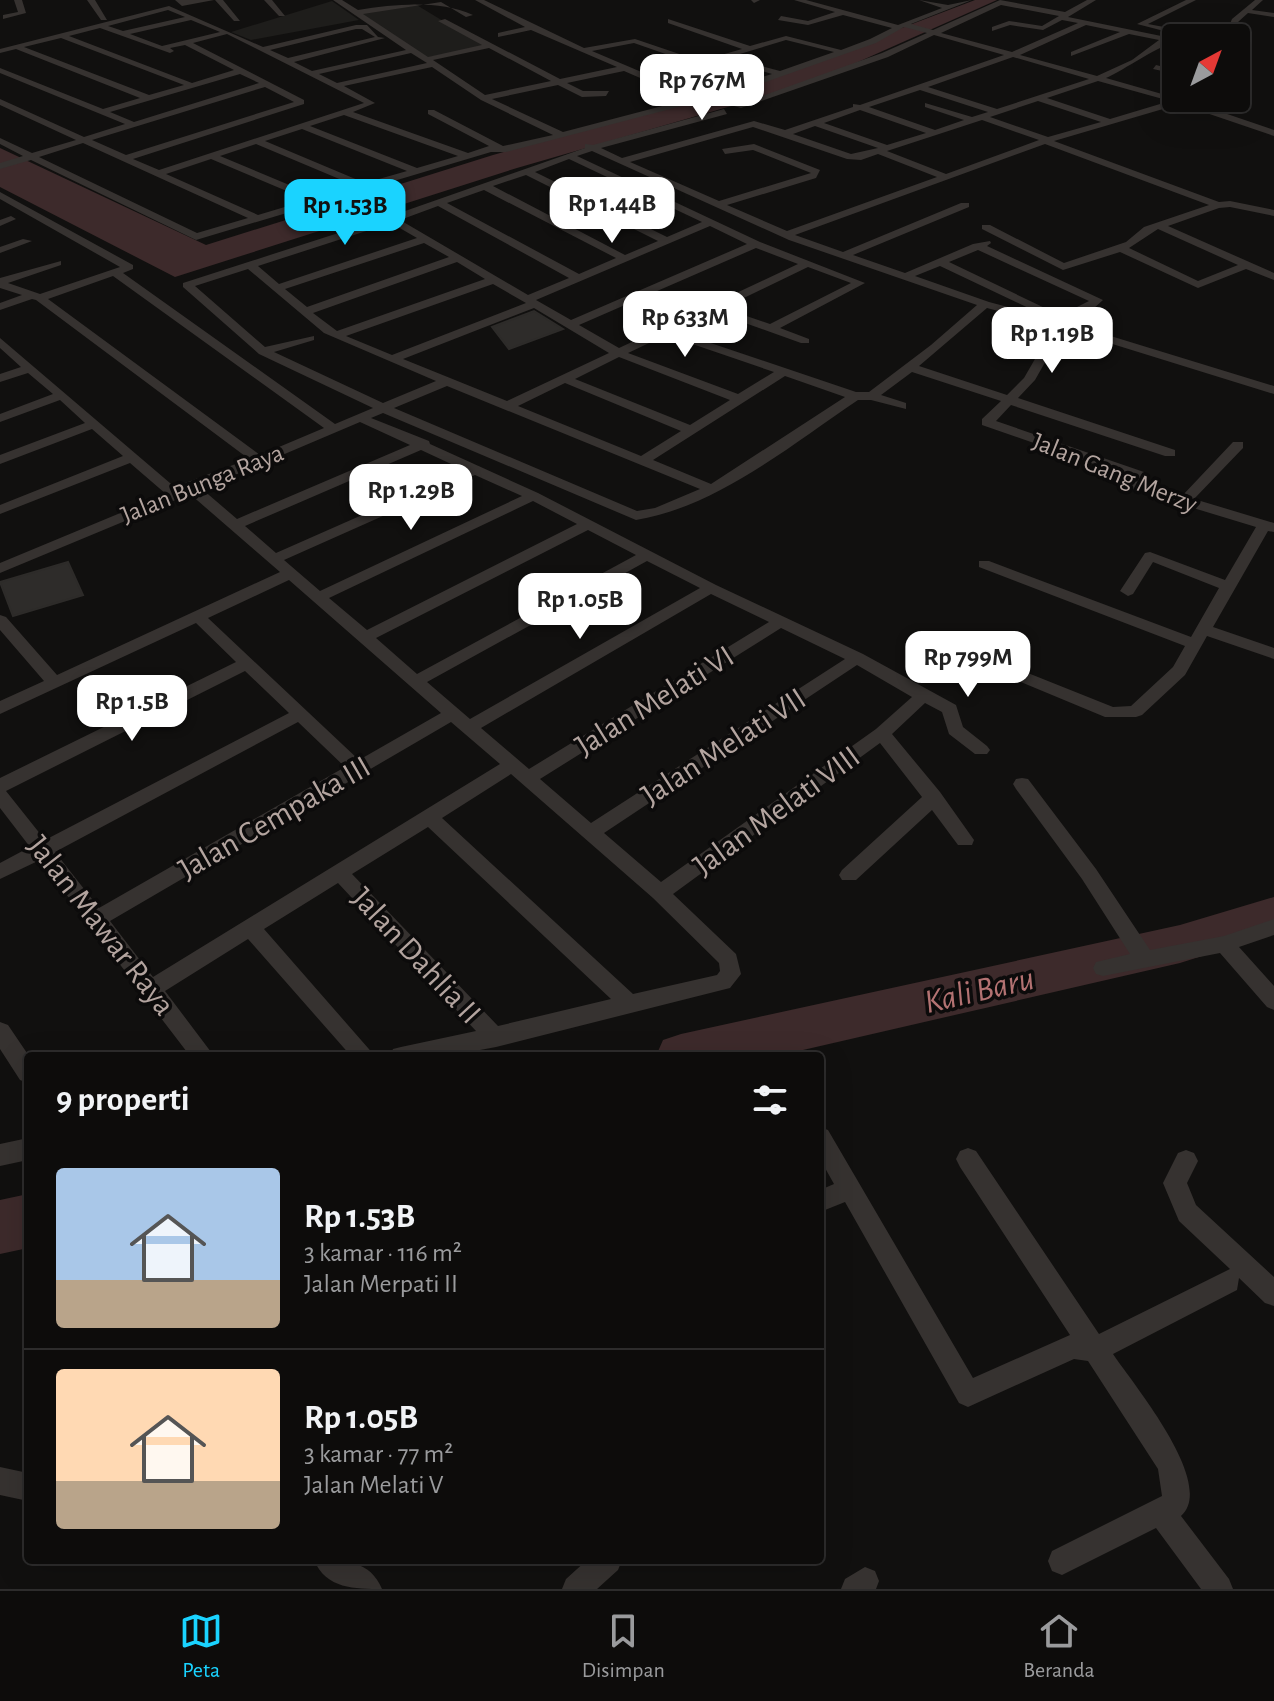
<!DOCTYPE html>
<html lang="id">
<head>
<meta charset="utf-8">
<style>
	:root { --surface:#0d0c0b; --page:#161514; --text:#f1f3f6; --muted:#9a9b9d; --line:#2d2c2c; --accent:#1ad3ff }
	body { margin:0; font-family:"Alegreya Sans",sans-serif; background:var(--page); color:var(--text); height:100vh; display:flex; flex-direction:column; font-size:30px; white-space:nowrap }
	* { box-sizing:border-box; margin:0 }
	p { font-size:26px; color:var(--muted) }
	.icon { flex:none; width:44px; height:44px; fill:none; stroke:currentColor; stroke-width:2; stroke-linecap:round; stroke-linejoin:round }
	.map { position:relative; flex:1; overflow:hidden }
	.sheet { position:absolute; left:24px; top:1052px; width:800px; height:512px; display:flex; flex-direction:column; background:var(--surface); border-radius:8px; box-shadow:0 8px 32px #0002,0 0 0 2px var(--line) }
	.sheet>* { flex:none }
	.needle { width:52px; rotate:41deg }
	.buttons { position:absolute; left:1162px; top:24px; display:grid; gap:16px }
	.buttons a { display:grid; place-items:center; width:88px; height:88px; border-radius:8px; background:var(--surface); box-shadow:0 8px 32px #0002,0 0 0 2px var(--line); font-size:40px }
	.price { position:absolute; translate:-50% -68px; padding:0 18px; border-radius:16px; background:#fff; color:#222; font-size:26px; line-height:52px; filter:drop-shadow(0 2px 4px #0008) }
	.price::after { content:''; position:absolute; left:50%; top:48px; width:24px; height:18px; margin-left:-12px; background:inherit; clip-path:polygon(0 0,100% 0,50% 100%) }
	.price.current { background:var(--accent); color:#111 }
	ul { padding:0; list-style:none }
	li { display:flex; align-items:center; gap:24px; height:200px; padding:0 32px }
	li+li { border-top:2px solid var(--line) }
	li span { display:grid; place-items:center; flex:none; width:224px; height:160px; border-radius:8px; color:#555 }
	li>.icon { margin-inline-start:auto }
	span .icon { width:96px; height:96px; fill:#fffc; stroke-width:1 }
	li b { font-size:34px }
	h2 { display:flex; justify-content:space-between; align-items:center; height:96px; padding:0 32px; font-size:34px }
	.tab-bar { display:flex; justify-content:space-around; align-items:center; height:112px; border-top:2px solid var(--line); background:var(--surface); font-size:22px; color:var(--muted) }
	.tab-bar a { display:grid; justify-items:center; gap:4px }
	.tab-bar .current { color:var(--accent) }
	.map>svg:first-child { display:block }
	.built { fill:#1e1d1b }
	.water { fill:#3d2a2b }
	.lines { fill:none; stroke-linecap:round; stroke-linejoin:round }
	.river { fill:#3d2a2b; fill-rule:evenodd }
	.building { fill:#2e2c2a; stroke:#2d2b29; stroke-width:2 }
	.street { fill:#363230; fill-rule:evenodd }
	.labels { text-anchor:middle; stroke-width:7; stroke-linejoin:round; paint-order:stroke }
	.far-street-label { font-size:26px; fill:#b3a49f; stroke:#0c0b0b }
	.street-label { font-size:32px; fill:#b3a49f; stroke:#0c0b0b }
	.water-label { font-size:34px; font-style:italic; fill:#b37272; stroke:#0c0b0b }
</style>
</head>
<body>
<div class="map">
<svg width="1274" height="1589" viewBox="0 0 1274 1589">
	<rect width="100%" height="100%" fill="#11100f"/>
	<!-- built -->
	<path class="built" d="M 332,1 L 359,20 L 251,40 L 231,32 Z
		M 415,4 L 486,47 L 424,58 L 357,14 Z"/>
	<!-- water -->
	<path class="water" d="M 975,0 L 997,0 L 811,83 L 517,168 L 175,277 L 0,187 L 0,148 L 206,245 L 493,155 L 789,71 Z"/>
	<g class="lines">
		<!-- river -->
		<path class="river" d="M 1274,897 L 1274,933 L 1180,963 L 777,1056 L 656,1056 L 663,1040 L 681,1034 L 1180,925 Z
			M 28,1194 L 28,1248 L 0,1254 L 0,1200 Z"/>
	</g>
	<!-- building -->
	<path class="building" d="M 534,311 L 563,329 L 509,349 L 492,327 Z
		M 68,562 L 83,595 L 13,616 L 0,582 Z"/>
	<g class="lines">
		<!-- street -->
		<path class="street" d="M 14,0 L 22,0 L 26,13 L 3,19 L 3,15 L 18,12 Z
			M 87,0 L 95,0 L 107,20 L 101,20 Z
			M 175,0 L 214,0 L 182,6 Z
			M 215,0 L 223,0 L 240,21 L 234,21 Z
			M 264,0 L 272,0 L 285,16 L 279,16 Z
			M 333,0 L 342,0 L 358,10 C 397,4 439,0 473,15 L 466,17 L 441,2 L 363,14 L 428,57 L 482,45 L 438,21 L 445,19 L 560,79 L 617,67 L 531,30 L 498,37 L 498,33 L 525,27 L 475,0 L 484,0 L 584,48 L 635,39 L 700,61 L 742,49 L 668,23 L 668,19 L 750,46 L 786,36 L 841,50 L 870,39 L 892,28 L 843,15 L 808,25 L 778,20 L 781,16 L 808,21 L 835,12 L 794,0 L 806,0 L 898,25 L 942,8 L 919,0 L 948,5 L 972,0 L 911,24 L 933,30 L 1000,0 L 1065,12 L 1087,0 L 1096,0 L 1068,17 L 1176,39 L 1176,43 C 1163,42 1123,71 1106,78 L 1176,98 L 1195,98 L 1189,101 L 1274,130 L 1274,136 L 1180,104 L 1054,141 L 1219,202 L 1230,201 L 1274,210 L 1274,216 L 1230,207 L 1219,208 L 1168,226 L 1274,273 L 1274,280 L 1246,269 L 1198,288 L 1120,252 L 1063,270 L 982,229 L 982,225 L 990,225 L 1064,263 L 1126,242 L 1144,227 L 1209,205 L 1045,144 L 795,235 L 843,252 L 961,203 L 969,203 L 969,207 L 853,255 L 905,273 L 973,244 L 990,241 L 991,243 L 987,246 L 1103,300 L 1093,309 L 1065,322 L 1274,386 L 1274,394 L 1064,329 L 1035,380 L 1018,398 L 1175,450 L 1175,456 L 1165,456 L 1011,405 L 996,421 L 1144,472 L 1149,478 L 1144,484 L 1182,496 L 1233,442 L 1243,442 L 1243,448 L 1194,499 L 1274,523 L 1274,532 L 1268,531 L 1213,627 L 1274,648 L 1274,659 L 1207,636 L 1185,675 L 1142,715 L 1136,717 L 1105,717 L 982,666 C 968,663 956,676 942,672 L 940,668 L 942,664 L 973,654 L 985,656 L 1113,707 L 1131,706 L 1173,667 L 1185,646 L 979,567 L 979,561 L 989,561 L 1191,637 L 1219,588 L 1153,562 L 1133,594 L 1128,596 L 1120,591 L 1145,553 L 1150,552 L 1225,580 L 1256,527 L 1134,490 L 1130,484 L 1134,478 L 982,425 L 982,419 L 1001,401 L 912,372 L 881,395 L 906,403 L 906,409 L 871,400 L 858,400 C 789,446 719,506 636,520 L 383,413 L 371,418 L 429,441 L 430,444 L 538,493 L 716,585 L 863,654 L 956,705 L 963,727 L 987,746 L 990,750 L 987,754 L 975,754 L 949,734 L 942,712 L 925,703 L 892,734 L 940,792 L 974,840 L 972,845 L 958,845 L 932,810 L 856,880 L 842,880 L 839,875 L 842,870 L 922,797 L 880,743 L 673,894 L 736,954 L 741,974 L 730,988 L 496,1047 L 448,1056 L 390,1056 L 393,1049 L 401,1047 L 476,1031 L 338,883 L 264,929 L 375,1056 L 351,1056 L 248,939 L 165,991 L 214,1056 L 190,1056 L 40,860 L 0,879 L 0,863 L 30,847 L 0,808 L 0,778 L 236,662 L 196,623 L 0,714 L 0,701 L 44,681 L 0,630 L 0,615 L 6,617 L 57,675 L 280,572 L 190,494 L 0,573 L 0,563 L 166,494 L 130,463 L 0,514 L 0,505 L 123,456 L 92,429 L 0,464 L 0,455 L 85,423 L 60,400 L 0,422 L 0,414 L 53,394 L 28,373 L 0,382 L 0,374 L 21,367 L 0,348 L 0,338 L 177,489 L 185,483 L 249,459 L 36,300 L 32,299 L 0,310 L 0,303 L 22,295 L 0,288 L 0,278 L 61,261 L 61,265 L 8,283 L 40,294 L 120,267 L 0,199 L 0,192 L 133,265 L 133,269 L 123,273 L 335,424 L 373,408 L 259,354 L 183,287 L 183,283 L 388,217 L 585,148 L 585,144 L 593,145 L 724,109 L 727,114 L 601,148 L 622,158 L 754,121 L 785,130 L 853,107 L 853,104 L 860,105 L 1004,55 L 934,35 L 888,57 L 741,108 L 734,106 L 882,53 L 927,33 L 904,27 L 876,43 L 757,85 L 705,99 L 705,103 L 697,102 L 506,152 L 491,152 L 196,240 L 31,160 L 0,169 L 0,163 L 23,156 L 0,144 L 0,138 L 32,153 L 76,140 L 0,105 L 0,99 L 84,137 L 125,124 L 0,73 L 0,68 L 103,109 L 140,98 L 16,49 L 0,53 L 0,49 L 169,6 L 263,47 L 356,25 L 367,25 L 378,37 L 385,38 L 294,62 L 312,71 L 406,50 ZM 1001,5 L 1059,16 L 1042,26 L 1009,21 L 992,27 L 992,31 L 1010,25 L 1043,30 L 1062,20 L 1078,23 L 1012,52 L 941,33 ZM 168,10 L 185,17 L 123,31 L 108,26 ZM 191,20 L 220,32 L 162,46 L 130,34 ZM 1086,25 L 1120,32 L 1071,52 L 1071,56 L 1129,34 L 1159,40 L 1132,60 L 1097,76 L 1020,55 ZM 100,28 L 170,53 L 174,51 L 170,48 L 185,45 L 234,70 L 192,83 L 69,36 ZM 356,29 L 362,29 L 375,37 L 288,58 L 270,50 ZM 227,34 L 364,103 L 159,170 L 133,159 L 304,104 L 304,100 L 193,43 ZM 61,38 L 184,85 L 149,95 L 24,47 ZM 786,40 L 834,52 L 780,71 L 746,62 L 746,66 L 772,74 L 698,96 L 592,51 L 634,43 L 700,66 ZM 489,48 L 551,81 L 485,95 L 433,60 ZM 411,53 L 427,63 L 337,83 L 319,74 ZM 1013,57 L 1089,79 L 997,109 L 928,87 ZM 432,67 L 481,100 L 553,135 L 503,146 L 434,110 L 428,110 L 428,114 L 489,146 L 468,153 L 353,112 L 375,103 L 344,86 ZM 624,71 L 689,99 L 563,132 L 492,99 L 558,85 L 582,97 L 606,96 L 609,91 L 583,91 L 567,83 ZM 240,74 L 259,83 L 134,122 L 110,112 ZM 1098,81 L 1170,101 L 1110,119 L 1047,98 ZM 265,87 L 294,102 L 126,155 L 92,140 ZM 920,90 L 988,112 L 972,117 L 925,103 L 925,107 L 964,120 L 935,130 L 869,107 ZM 1038,101 L 1101,122 L 1048,137 L 990,117 ZM 860,110 L 926,133 L 887,145 L 824,123 ZM 344,115 L 458,156 L 417,168 L 310,126 ZM 982,120 L 1039,140 L 946,174 L 887,151 ZM 815,126 L 878,148 L 851,154 L 793,134 ZM 753,127 L 847,159 L 861,160 L 878,154 L 937,177 L 787,231 L 727,205 L 816,178 L 820,170 L 754,144 L 722,149 L 725,154 L 753,150 L 811,173 L 719,201 L 630,162 ZM 302,129 L 407,171 L 365,183 L 265,141 ZM 83,143 L 248,218 L 197,233 L 39,157 ZM 256,144 L 356,186 L 318,197 L 220,156 ZM 592,151 L 789,240 L 977,305 L 931,345 L 869,392 L 856,392 L 675,331 L 714,312 L 801,343 L 809,343 L 809,339 L 780,328 L 865,283 L 760,242 L 577,156 ZM 211,159 L 308,200 L 258,215 L 166,174 ZM 569,159 L 702,222 L 667,237 L 535,172 ZM 526,175 L 658,241 L 625,255 L 493,186 ZM 484,190 L 616,258 L 579,274 L 447,203 ZM 438,206 L 569,278 L 528,295 L 400,220 ZM 391,223 L 417,238 L 279,284 L 258,266 ZM 710,226 L 747,244 L 571,320 L 536,300 ZM 1158,229 L 1238,265 L 1198,281 L 1129,248 ZM 424,243 L 449,257 L 307,307 L 285,289 ZM 756,248 L 798,264 L 619,348 L 579,325 ZM 978,250 L 1089,301 L 1053,319 L 989,302 L 915,276 L 940,266 L 1041,314 L 1049,314 L 1049,310 L 949,262 ZM 457,262 L 485,279 L 337,331 L 313,313 ZM 808,267 L 851,283 L 770,324 L 723,308 ZM 248,269 L 324,333 L 436,381 L 383,403 L 274,352 L 314,340 L 314,336 L 265,347 L 195,286 ZM 113,276 L 324,428 L 260,455 L 48,299 ZM 493,284 L 526,303 L 392,355 L 346,336 ZM 534,308 L 609,353 L 507,401 L 403,359 ZM 987,308 L 1054,326 L 1024,378 L 1007,395 L 919,366 ZM 666,335 L 774,372 L 738,394 L 628,353 ZM 619,357 L 730,400 L 690,425 L 575,379 ZM 785,376 L 845,397 L 711,484 L 653,460 ZM 565,383 L 681,431 L 641,456 L 518,406 ZM 447,386 L 700,489 L 655,508 L 637,511 L 394,408 ZM 360,422 L 410,445 L 237,519 L 202,489 ZM 421,450 L 464,470 L 276,553 L 245,526 ZM 475,475 L 522,496 L 320,591 L 284,560 ZM 533,501 L 577,524 L 367,630 L 329,598 ZM 588,530 L 636,555 L 417,674 L 376,638 ZM 647,561 L 700,588 L 470,719 L 427,682 ZM 289,580 L 441,713 L 359,760 L 208,618 ZM 711,594 L 769,622 L 529,769 L 481,728 ZM 781,628 L 845,659 L 591,823 L 540,779 ZM 857,665 L 912,697 L 876,729 L 661,882 L 604,833 ZM 245,671 L 289,713 L 45,840 L 6,791 ZM 298,722 L 345,767 L 99,908 L 55,852 ZM 451,722 L 500,764 L 153,977 L 110,921 ZM 511,774 L 653,898 L 719,963 L 720,971 L 717,975 L 633,994 L 442,818 ZM 428,827 L 611,999 L 498,1026 L 352,874 Z
			M 751,0 L 760,0 L 754,3 Z
			M 1186,0 L 1196,0 L 1148,24 L 1164,27 L 1164,31 L 1137,24 Z
			M 1255,0 L 1263,0 L 1252,10 L 1274,13 L 1274,17 L 1248,13 L 1238,22 L 1232,38 L 1224,38 L 1232,19 Z
			M 1156,65 L 1176,70 L 1176,74 L 1153,69 Z
			M 11,216 L 16,219 L 0,226 L 0,220 Z
			M 23,239 L 32,241 L 0,253 L 0,247 Z
			M 1022,778 L 1028,779 L 1096,869 L 1150,950 L 1224,936 L 1274,919 L 1274,935 L 1239,947 L 1274,986 L 1274,1010 L 1267,1007 L 1220,953 L 1103,976 L 1096,974 L 1093,968 L 1096,962 L 1130,954 L 1082,879 L 1016,789 L 1013,784 L 1016,779 Z
			M 0,1022 L 8,1025 L 29,1056 L 28,1083 L 20,1080 L 0,1049 Z
			M 820,1127 L 828,1130 L 973,1378 L 1070,1335 L 960,1167 L 956,1159 L 960,1151 L 968,1148 L 976,1151 L 1099,1334 L 1230,1269 L 1179,1221 L 1163,1183 L 1178,1153 L 1186,1150 L 1194,1153 L 1198,1161 L 1187,1183 L 1196,1205 L 1274,1277 L 1274,1306 L 1265,1303 L 1239,1278 L 1237,1290 L 1113,1354 C 1133,1384 1217,1484 1181,1516 L 1229,1579 L 1233,1589 L 1201,1589 L 1156,1528 L 1062,1575 L 1052,1571 L 1048,1561 L 1052,1551 L 1162,1496 L 1158,1469 L 1088,1361 L 1074,1359 L 968,1407 L 959,1403 L 845,1202 L 820,1212 L 820,1190 L 834,1184 L 820,1159 Z
			M 28,1138 L 28,1160 L 0,1166 L 0,1144 Z
			M 0,1467 L 28,1473 L 28,1501 L 0,1495 Z
			M 314,1560 C 341,1560 370,1559 382,1589 C 355,1589 326,1589 314,1560 Z
			M 587,1560 L 622,1560 L 618,1570 L 597,1589 L 562,1589 L 566,1579 Z
			M 865,1567 L 875,1571 L 879,1581 L 876,1589 L 841,1589 L 845,1579 Z"/>
	</g>
	<g class="labels">
		<!-- far-street labels -->
		<g class="far-street-label">
			<text transform="translate(1115 472) rotate(22)" y="9">Jalan Gang Merzy</text>
			<text transform="translate(202 483) rotate(-22)" y="9">Jalan Bunga Raya</text>
		</g>
		<!-- street labels -->
		<g class="street-label">
			<text transform="translate(654 700) rotate(-32)" y="11">Jalan Melati VI</text>
			<text transform="translate(723 746) rotate(-33)" y="11">Jalan Melati VII</text>
			<text transform="translate(776 810) rotate(-36)" y="11">Jalan Melati VIII</text>
			<text transform="translate(274 817) rotate(-30)" y="11">Jalan Cempaka III</text>
			<text transform="translate(102 925) rotate(52)" y="11">Jalan Mawar Raya</text>
			<text transform="translate(417 955) rotate(47)" y="11">Jalan Dahlia II</text>
		</g>
		<!-- water labels -->
		<g class="water-label">
			<text transform="translate(979 989) rotate(-13)" y="12">Kali Baru</text>
		</g>
	</g>
</svg>
<div class="buttons">
<a><svg class="needle" viewBox="-14 -14 28 28"><path d="M0-13l5 13h-10z" fill="#e53935"/><path d="M0 13l5-13h-10z" fill="#9a9b9d"/></svg></a>
</div>
<b class="price" style="left:702px;top:122px">Rp 767M</b>
<b class="price" style="left:612px;top:245px">Rp 1.44B</b>
<b class="price current" style="left:345px;top:247px">Rp 1.53B</b>
<b class="price" style="left:685px;top:359px">Rp 633M</b>
<b class="price" style="left:1052px;top:375px">Rp 1.19B</b>
<b class="price" style="left:411px;top:532px">Rp 1.29B</b>
<b class="price" style="left:580px;top:641px">Rp 1.05B</b>
<b class="price" style="left:968px;top:699px">Rp 799M</b>
<b class="price" style="left:132px;top:743px">Rp 1.5B</b>
<section class="sheet">
<h2>9 properti<svg class="icon" aria-label="filters" viewBox="0 0 24 24"><path d="M4 7h16M4 17h16"/><circle cx="9" cy="7" r="2"/><circle cx="15" cy="17" r="2"/></svg></h2>
<ul>
<li><span style="background:linear-gradient(#a9c7e8 70%,#b9a48a 0)"><svg class="icon" aria-label="home" viewBox="0 0 24 24"><path d="M3 11l9-7 9 7M6 9v11h12V9"/></svg></span><div><b>Rp 1.53B</b><p>3 kamar · 116 m²</p><p>Jalan Merpati II</p></div></li>
<li><span style="background:linear-gradient(#ffd9b3 70%,#b9a48a 0)"><svg class="icon" aria-label="home" viewBox="0 0 24 24"><path d="M3 11l9-7 9 7M6 9v11h12V9"/></svg></span><div><b>Rp 1.05B</b><p>3 kamar · 77 m²</p><p>Jalan Melati V</p></div></li>
</ul>
</section>
</div>
<nav class="tab-bar">
<a class="current"><svg class="icon" aria-label="map" viewBox="0 0 24 24"><path d="M3 6l6-2 6 2 6-2v14l-6 2-6-2-6 2zM9 4v14M15 6v14"/></svg>Peta</a>
<a><svg class="icon" aria-label="saved" viewBox="0 0 24 24"><path d="M7 4h10v16l-5-4-5 4z"/></svg>Disimpan</a>
<a><svg class="icon" aria-label="home" viewBox="0 0 24 24"><path d="M3 11l9-7 9 7M6 9v11h12V9"/></svg>Beranda</a>
</nav>
</body>
</html>
